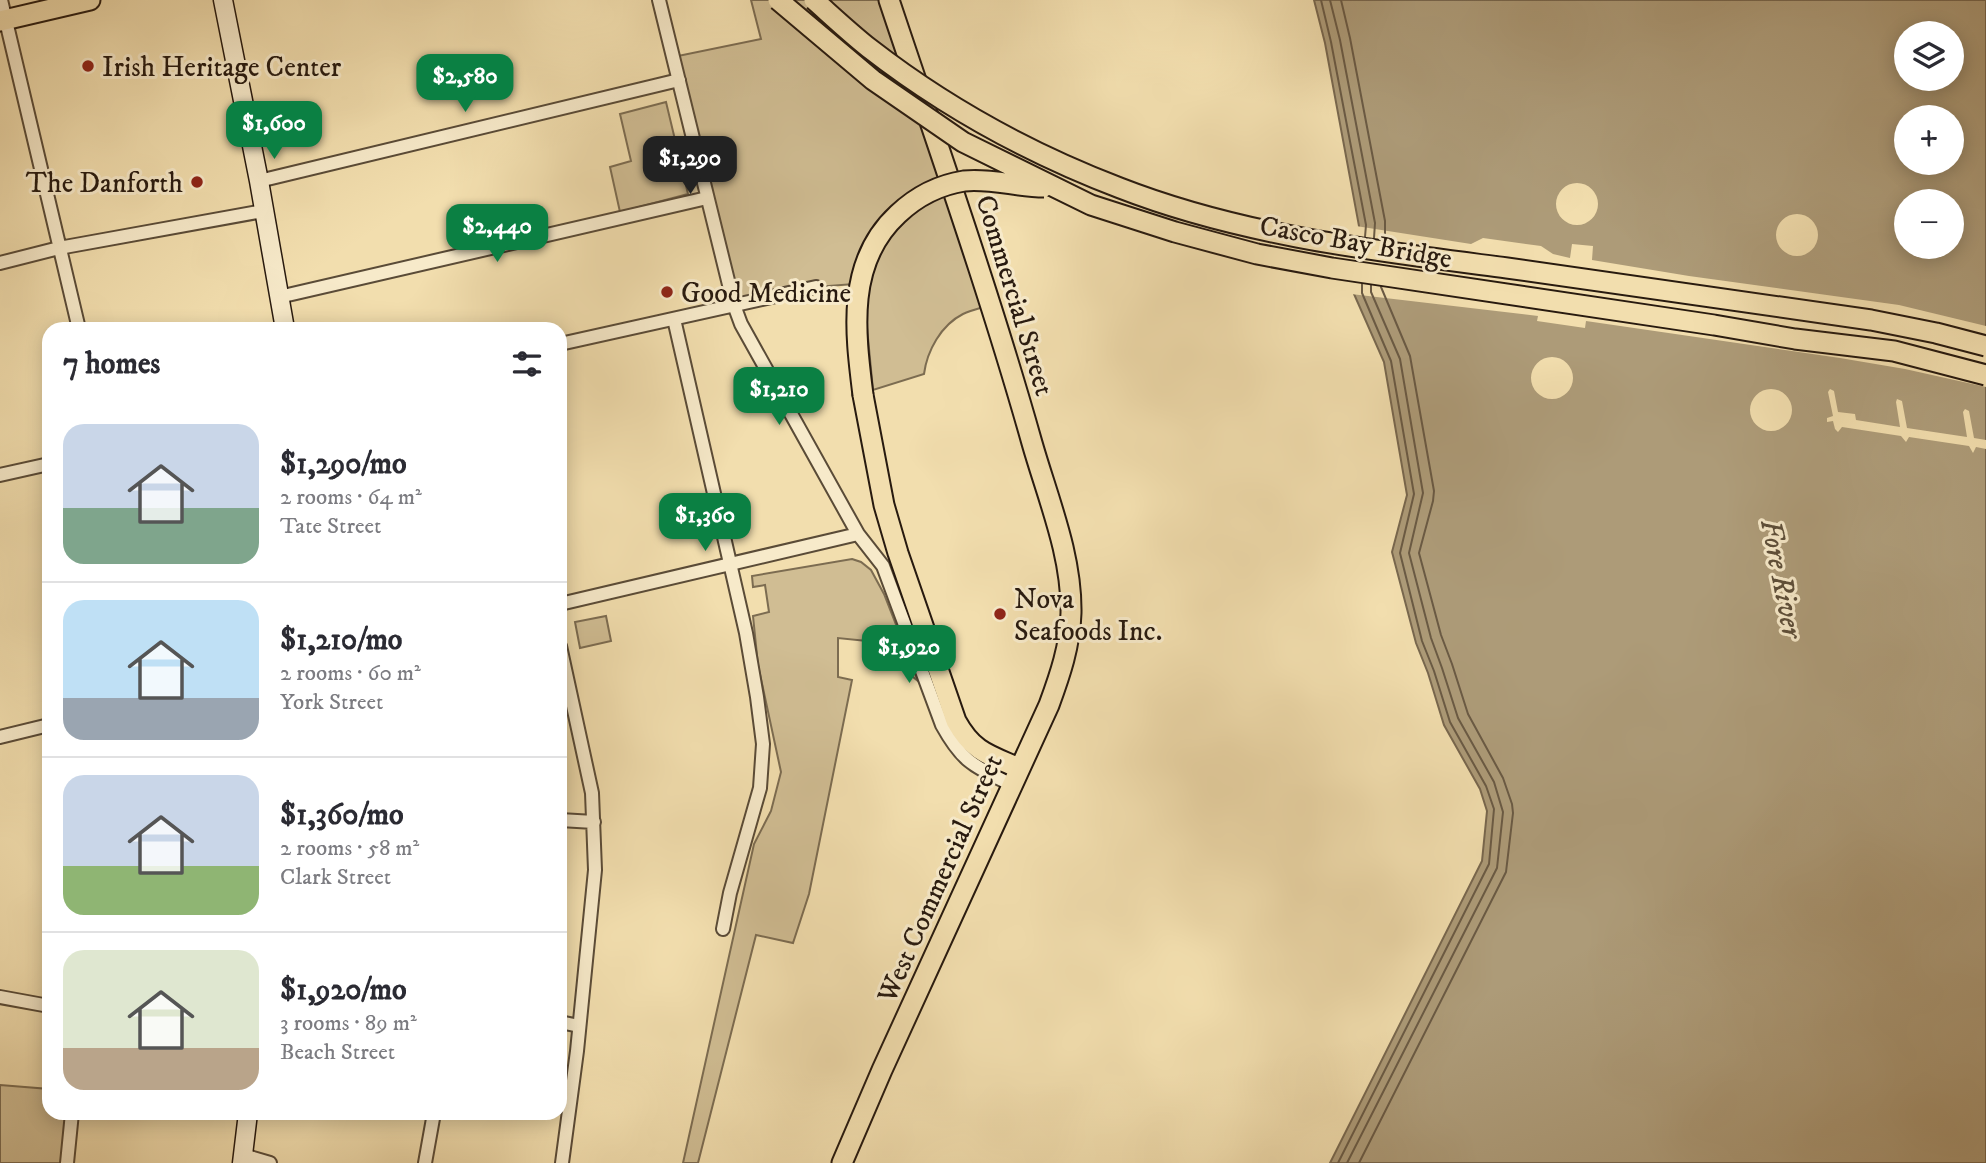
<!DOCTYPE html>
<html lang="en">
<head>
<meta charset="utf-8">
<style>
	:root { --surface:#fff; --page:#f2f2f3; --text:#2b2b33; --muted:#7c7c81; --line:#e1e1e2; --accent:#0b8043 }
	body { margin:0; font-family:"IM FELL DW Pica",serif; background:var(--page); color:var(--text); height:100vh; display:flex; flex-direction:column; font-size:26px; white-space:nowrap }
	* { box-sizing:border-box; margin:0 }
	p { font-size:23px; color:var(--muted) }
	.icon { flex:none; width:38px; height:38px; fill:none; stroke:currentColor; stroke-width:2; stroke-linecap:round; stroke-linejoin:round }
	.map { position:relative; flex:1; overflow:hidden }
	.drawer { position:absolute; left:42px; top:322px; width:525px; height:798px; display:flex; flex-direction:column; background:var(--surface); border-radius:21px; box-shadow:0 4px 18px #0003 }
	.drawer>* { flex:none }
	.fabs { position:absolute; left:1894px; top:21px; display:grid; gap:14px }
	.fabs a { display:grid; place-items:center; width:70px; height:70px; border-radius:50%; background:var(--surface); box-shadow:0 4px 18px #0003; font-size:35px }
	.price { position:absolute; translate:-50% -60px; padding:0 16px; border-radius:14px; background:var(--accent); color:#fff; font-size:23px; line-height:46px; filter:drop-shadow(0 2px 4px #0008) }
	.price::after { content:''; position:absolute; left:50%; top:42px; width:21px; height:16px; margin-left:-10px; background:inherit; clip-path:polygon(0 0,100% 0,50% 100%) }
	.price.active { background:#222; color:#fff }
	ul { padding:0; list-style:none }
	li { display:flex; align-items:center; gap:21px; height:175px; padding:0 21px }
	li+li { border-top:2px solid var(--line) }
	li span { display:grid; place-items:center; flex:none; width:196px; height:140px; border-radius:21px; color:#555 }
	li>.icon { margin-inline-start:auto }
	span .icon { width:84px; height:84px; fill:#fffc; stroke-width:1 }
	li b { font-size:30px }
	h2 { display:flex; justify-content:space-between; align-items:center; height:84px; padding:0 21px; font-size:30px }
	.map>svg:first-child { display:block }
	.green { fill:#d0bd93; stroke:#7c6c51; stroke-width:2 }
	.water { fill:#ad9b78; stroke:#78674e; stroke-width:2; fill-rule:evenodd }
	.pier { fill:#f2deae }
	.lines { fill:none; stroke-linecap:round; stroke-linejoin:round }
	.shore { stroke:#6a5a44; stroke-width:2 }
	.street-casing { stroke:#5a4b37; stroke-width:16 }
	.secondary-casing { stroke:#281a0f; stroke-width:21 }
	.primary-casing { stroke:#281a0f; stroke-width:23 }
	.street { stroke:#f7eaca; stroke-width:12 }
	.secondary { stroke:#f7eaca; stroke-width:18 }
	.primary { stroke:#f2deae; stroke-width:19 }
	.primary-bridge-casing { stroke:#281a0f; stroke-width:23; stroke-linecap:butt }
	.primary-bridge { stroke:#f2deae; stroke-width:19 }
	.poi-dot { fill:#8f2418; stroke:#f7eaca; stroke-width:2.5 }
	.labels { text-anchor:middle; stroke-width:6; stroke-linejoin:round; paint-order:stroke }
	.poi-label { font-size:28px; fill:#281a0f; stroke:#f7eaca; text-anchor:start }
	.street-label { font-size:28px; fill:#281a0f; stroke:#f7eaca }
	.water-label { font-size:30px; font-style:italic; fill:#5d4e39; stroke:#f7eaca }
</style>
</head>
<body>
<div class="map">
<svg width="1986" height="1163" viewBox="0 0 1986 1163">
	<rect width="100%" height="100%" fill="#f2deae"/>
	<filter id="stains"><feTurbulence type="fractalNoise" baseFrequency=".00286" numOctaves="4"/><feColorMatrix values="0 0 0 0 .2 0 0 0 0 .09 0 0 0 0 .02 0 0 0 .5 -.17"/></filter>
	<radialGradient id="worn" r=".72"><stop offset=".6" stop-color="#630" stop-opacity="0"/><stop offset="1" stop-color="#630" stop-opacity=".3"/></radialGradient>
	<!-- green -->
	<path class="green" d="M 751,0 L 891,0 L 990,305 C 981,308 972,310 963,314 C 941,325 927,351 924,374 L 873,390 L 866,317 L 866,283 L 816,287 L 734,305 L 673,57 L 761,39 Z
		M 666,102 L 688,194 L 620,212 L 610,167 L 631,161 L 620,114 Z
		M 852,559 L 861,562 L 871,570 L 884,594 L 918,681 L 902,668 L 888,651 L 867,641 L 838,638 L 838,677 L 852,680 L 809,894 L 793,943 L 756,935 L 698,1163 L 683,1163 L 754,844 L 771,811 L 781,772 L 758,665 L 753,616 L 769,612 L 765,585 L 753,587 L 752,576 Z
		M 606,616 L 611,641 L 580,648 L 575,622 Z
		M 0,1085 L 49,1089 L 49,1113 L 72,1113 L 67,1163 L 0,1163 Z"/>
	<!-- water -->
	<path class="water" d="M 1314,0 L 1986,0 L 1986,1163 L 1330,1163 L 1482,861 L 1487,811 L 1480,789 L 1444,725 L 1428,673 L 1416,643 L 1392,552 L 1407,495 L 1384,362 L 1354,294 L 1359,226 L 1325,43 ZM 1906,33 L 1951,33 L 1951,79 L 1906,79 ZM 1906,117 L 1951,117 L 1951,163 L 1906,163 ZM 1906,201 L 1951,201 L 1951,247 L 1906,247 Z"/>
	<!-- pier -->
	<path class="pier" d="M1556 204a21 21 0 1 1 42 0a21 21 0 1 1-42 0Z
		M1776 235a21 21 0 1 1 42 0a21 21 0 1 1-42 0Z
		M 1356,226 L 1471,244 L 1483,238 L 1541,246 L 1553,254 L 1570,258 L 1572,244 L 1593,246 L 1592,260 L 1689,276 L 1899,305 L 1986,326 L 1986,387 L 1905,369 L 1840,358 L 1586,321 L 1585,328 L 1537,321 L 1538,316 L 1351,294 Z
		M1531 378a21 21 0 1 1 42 0a21 21 0 1 1-42 0Z
		M 1830,389 L 1834,391 L 1838,412 L 1855,414 L 1856,420 L 1900,427 L 1896,402 L 1897,399 L 1902,401 L 1907,428 L 1967,437 L 1963,412 L 1965,409 L 1969,411 L 1974,438 L 1986,440 L 1986,449 L 1976,447 L 1973,453 L 1969,446 L 1909,437 L 1906,442 L 1901,436 L 1842,427 L 1838,432 L 1835,429 L 1833,421 L 1827,422 L 1827,418 L 1833,416 L 1828,392 Z
		M1750 410a21 21 0 1 1 42 0a21 21 0 1 1-42 0Z"/>
	<g class="lines">
		<!-- shore -->
		<path class="shore" d="M 1321,0 L 1331,42 L 1366,225 L 1365,237
			M 1330,0 L 1340,40 L 1375,223 L 1374,238
			M 1341,0 L 1350,38 L 1385,221 L 1385,240
			M 1338,1163 L 1489,864 L 1494,809 L 1486,786 L 1450,722 L 1434,671 L 1422,641 L 1400,553 L 1414,494 L 1391,361 L 1362,293 L 1362,284
			M 1347,1163 L 1497,868 L 1503,812 L 1494,782 L 1458,718 L 1442,668 L 1431,638 L 1409,553 L 1423,493 L 1400,359 L 1371,292 L 1371,285
			M 1359,1163 L 1506,872 L 1513,813 L 1512,804 L 1503,778 L 1468,714 L 1452,664 L 1441,635 L 1419,553 L 1433,501 L 1434,491 L 1410,356 L 1381,287"/>
		<defs>
			<path id="street" d="M 1,0 L 79,329
				M 659,0 L 734,305 L 741,324 L 858,534 L 883,566 L 942,725 C 963,763 974,766 1012,785
				M 259,181 L 679,80
				M 0,263 L 59,248 L 263,211
				M 279,297 L 707,198
				M 674,319 L 746,633 L 757,697 L 763,744 L 760,788 L 730,893 L 723,929
				M 560,344 L 816,287
				M 0,475 L 49,464
				M 560,604 L 858,534
				M 560,646 L 592,793 L 595,870 L 577,1051 L 562,1163
				M 0,737 L 49,725
				M 560,820 L 594,822
				M 0,997 L 49,1006
				M 560,1022 L 579,1026
				M 243,1155 L 270,1163
				M 67,1163 L 72,1113
				M 425,1163 L 434,1113"/>
			<path id="secondary" d="M 223,0 L 259,181 L 285,329
				M 242,1163 L 248,1113"/>
			<path id="primary" d="M 0,21 L 90,0
				M 863,395 L 884,505 L 898,553 L 956,721 C 973,752 989,755 1019,768
				M 842,1163 L 882,1070 L 1049,705 C 1060,675 1070,646 1071,613 C 1072,555 1048,499 1032,443 C 990,294 938,147 889,0"/>
		</defs>
		<!-- street casing -->
		<use href="#street" class="street-casing"/>
		<!-- secondary casing -->
		<use href="#secondary" class="secondary-casing"/>
		<!-- primary casing -->
		<use href="#primary" class="primary-casing"/>
		<!-- street -->
		<use href="#street" class="street"/>
		<!-- secondary -->
		<use href="#secondary" class="secondary"/>
		<!-- primary -->
		<use href="#primary" class="primary"/>
		<defs>
			<path id="primary-bridge" d="M 778,0 L 873,80 L 963,142 L 1091,205 L 1175,232 L 1257,254 L 1332,268 L 1714,325 L 1795,339 L 1894,351 L 1986,375
				M 814,0 C 832,16 850,33 869,48 C 945,107 1031,154 1120,188 C 1243,236 1377,251 1507,268 C 1628,285 1749,303 1871,320 L 1936,333 L 1986,346
				M 863,395 C 855,331 846,262 898,214 C 916,197 939,185 964,181 C 991,178 1017,187 1044,187"/>
		</defs>
		<!-- primary-bridge casing -->
		<use href="#primary-bridge" class="primary-bridge-casing"/>
		<!-- primary-bridge -->
		<use href="#primary-bridge" class="primary-bridge"/>
	</g>
	<!-- markers -->
	<g class="poi-dot">
		<circle cx="88" cy="66" r="7"/>
		<circle cx="197" cy="182" r="7"/>
		<circle cx="667" cy="292" r="7"/>
		<circle cx="1000" cy="614" r="7"/>
	</g>
	<g class="labels">
		<!-- poi labels -->
		<g class="poi-label">
			<text x="102" y="76">Irish Heritage Center</text>
			<text x="183" y="192" text-anchor="end">The Danforth</text>
			<text x="681" y="302">Good Medicine</text>
			<text x="1014" y="608">Nova<tspan x="1014" dy="32">Seafoods Inc.</tspan></text>
		</g>
		<!-- street labels -->
		<g class="street-label">
			<text transform="translate(1356 241) rotate(10)" y="10">Casco Bay Bridge</text>
			<text transform="translate(1016 295) rotate(73)" y="10">Commercial Street</text>
			<text transform="translate(939 878) rotate(-66)" y="10">West Commercial Street</text>
		</g>
		<!-- water labels -->
		<g class="water-label">
			<text transform="translate(1782 578) rotate(79)" y="10">Fore River</text>
		</g>
	</g>
	<rect width="100%" height="100%" filter="url(#stains)"/>
	<rect width="100%" height="100%" fill="url(#worn)"/>
</svg>
<div class="fabs">
<a><svg class="icon" aria-label="layers" viewBox="0 0 24 24"><path d="M12 4l9 5-9 5-9-5zM3 14l9 5 9-5"/></svg></a>
<a>+</a>
<a>−</a>
</div>
<b class="price" style="left:465px;top:114px">$2,580</b>
<b class="price" style="left:274px;top:161px">$1,600</b>
<b class="price active" style="left:690px;top:196px">$1,290</b>
<b class="price" style="left:497px;top:264px">$2,440</b>
<b class="price" style="left:779px;top:427px">$1,210</b>
<b class="price" style="left:705px;top:553px">$1,360</b>
<b class="price" style="left:909px;top:685px">$1,920</b>
<section class="drawer">
<h2>7 homes<svg class="icon" aria-label="filters" viewBox="0 0 24 24"><path d="M4 7h16M4 17h16"/><circle cx="9" cy="7" r="2"/><circle cx="15" cy="17" r="2"/></svg></h2>
<ul>
<li><span style="background:linear-gradient(#c9d6e8 60%,#7fa58c 0)"><svg class="icon" aria-label="home" viewBox="0 0 24 24"><path d="M3 11l9-7 9 7M6 9v11h12V9"/></svg></span><div><b>$1,290/mo</b><p>2 rooms · 64 m²</p><p>Tate Street</p></div></li>
<li><span style="background:linear-gradient(#bfe0f5 70%,#9aa5b1 0)"><svg class="icon" aria-label="home" viewBox="0 0 24 24"><path d="M3 11l9-7 9 7M6 9v11h12V9"/></svg></span><div><b>$1,210/mo</b><p>2 rooms · 60 m²</p><p>York Street</p></div></li>
<li><span style="background:linear-gradient(#c9d6e8 65%,#8fb573 0)"><svg class="icon" aria-label="home" viewBox="0 0 24 24"><path d="M3 11l9-7 9 7M6 9v11h12V9"/></svg></span><div><b>$1,360/mo</b><p>2 rooms · 58 m²</p><p>Clark Street</p></div></li>
<li><span style="background:linear-gradient(#dfe7d0 70%,#b9a48a 0)"><svg class="icon" aria-label="home" viewBox="0 0 24 24"><path d="M3 11l9-7 9 7M6 9v11h12V9"/></svg></span><div><b>$1,920/mo</b><p>3 rooms · 89 m²</p><p>Beach Street</p></div></li>
</ul>
</section>
</div>
</body>
</html>
